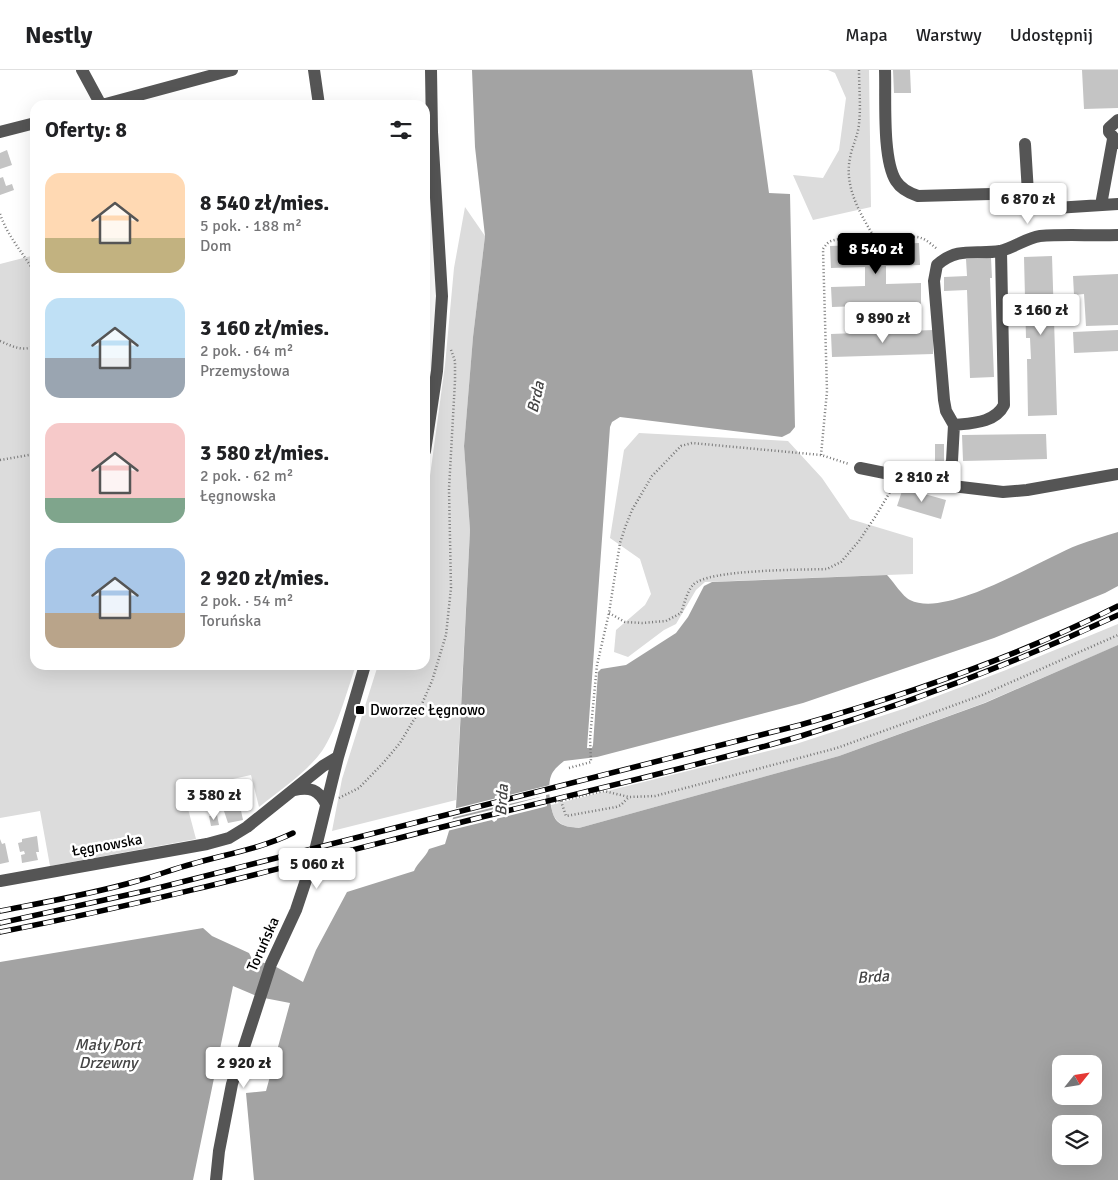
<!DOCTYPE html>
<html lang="pl">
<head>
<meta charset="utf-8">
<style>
	:root { --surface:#fff; --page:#f2f2f2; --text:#202124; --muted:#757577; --line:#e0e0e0; --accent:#000 }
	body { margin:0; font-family:Signika,sans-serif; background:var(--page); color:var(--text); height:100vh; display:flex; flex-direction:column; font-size:19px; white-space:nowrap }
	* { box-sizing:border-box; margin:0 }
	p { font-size:16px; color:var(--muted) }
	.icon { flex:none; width:28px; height:28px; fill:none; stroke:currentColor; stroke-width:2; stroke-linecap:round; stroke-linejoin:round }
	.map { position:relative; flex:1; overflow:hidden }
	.sheet { position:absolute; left:30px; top:30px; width:400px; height:570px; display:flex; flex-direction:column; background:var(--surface); border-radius:15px; box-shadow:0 5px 20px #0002 }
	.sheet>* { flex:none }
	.needle { width:32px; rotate:60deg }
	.fabs { position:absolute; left:1052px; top:985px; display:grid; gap:10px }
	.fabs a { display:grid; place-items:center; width:50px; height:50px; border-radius:10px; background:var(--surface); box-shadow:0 5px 20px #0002; font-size:25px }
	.price { position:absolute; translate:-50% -42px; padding:0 11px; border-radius:5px; background:#fff; color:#222; font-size:16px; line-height:32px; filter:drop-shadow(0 1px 2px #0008) }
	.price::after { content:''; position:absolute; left:50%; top:30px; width:15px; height:11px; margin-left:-8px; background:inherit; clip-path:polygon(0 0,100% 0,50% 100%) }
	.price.selected { background:var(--accent); color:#fff }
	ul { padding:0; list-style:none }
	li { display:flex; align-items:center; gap:15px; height:125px; padding:0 15px }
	li span { display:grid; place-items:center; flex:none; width:140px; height:100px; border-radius:15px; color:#555 }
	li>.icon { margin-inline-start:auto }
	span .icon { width:60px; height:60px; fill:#fffc; stroke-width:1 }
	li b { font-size:21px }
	h2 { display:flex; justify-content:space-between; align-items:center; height:60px; padding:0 15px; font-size:21px }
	header { display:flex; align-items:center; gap:30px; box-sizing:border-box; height:70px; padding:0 25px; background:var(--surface); border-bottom:1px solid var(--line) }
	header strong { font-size:24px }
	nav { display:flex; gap:28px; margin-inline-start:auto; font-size:18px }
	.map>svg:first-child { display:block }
	.green { fill:#dcdcdc }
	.water { fill:#a3a3a3; fill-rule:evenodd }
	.pier { fill:#fff }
	.building { fill:#c4c4c4 }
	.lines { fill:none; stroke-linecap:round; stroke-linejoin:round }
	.path { stroke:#777; stroke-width:2.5; stroke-dasharray:1 2.5; stroke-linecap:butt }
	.minor { stroke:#555; stroke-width:12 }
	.rail-casing { stroke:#000; stroke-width:5.5 }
	.rail { stroke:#fff; stroke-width:4; stroke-dasharray:11; stroke-linecap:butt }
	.poi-dot { fill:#000; stroke:#fff; stroke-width:2 }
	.labels { text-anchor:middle; stroke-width:5; stroke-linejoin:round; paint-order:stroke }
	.poi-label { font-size:15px; fill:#000; stroke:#fff; text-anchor:start }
	.street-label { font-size:15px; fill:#000; stroke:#fff }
	.water-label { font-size:16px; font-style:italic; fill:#444; stroke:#fff }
</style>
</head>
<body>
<header>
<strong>Nestly</strong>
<nav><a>Mapa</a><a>Warstwy</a><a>Udostępnij</a></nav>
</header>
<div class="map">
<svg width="1118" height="1110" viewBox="0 0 1118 1110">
	<rect width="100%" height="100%" fill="#fff"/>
	<!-- green -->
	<path class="green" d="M 828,0 L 869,0 L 871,137 L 813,150 L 793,105 L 823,108 L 839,80 L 846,28 L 835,3 Z
		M 465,137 L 485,166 L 473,267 L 464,376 L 470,460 L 456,730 L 332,761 L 342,709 L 378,595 L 425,595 L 425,443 L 445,295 L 454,198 Z
		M 35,185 L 35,595 L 356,595 C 347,621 337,659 322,681 C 306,703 280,720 259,737 L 251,705 L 183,720 L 196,769 L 50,796 L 40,741 L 0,748 L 0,194 Z
		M 639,363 L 788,371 L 822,408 L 850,449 L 913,468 L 913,504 L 705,512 L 696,520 L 676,554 L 664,560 L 628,587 L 614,582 L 616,560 L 645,535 L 651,524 L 640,489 L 610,468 L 624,380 Z
		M 1118,554 L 1118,575 L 1114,577 L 984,633 L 839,686 L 579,758 C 562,757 553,752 551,735 L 796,674 L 906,638 L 1006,600 Z"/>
	<!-- water -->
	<path class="water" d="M 472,0 L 752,0 L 769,123 L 790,124 L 795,357 L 790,363 L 782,367 L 620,347 L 612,352 L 610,357 L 587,678 L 592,678 L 593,675 L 598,602 L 601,599 L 626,595 L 676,563 L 688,547 L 704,516 L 712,512 L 887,505 C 893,511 903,527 910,530 C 948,549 1041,489 1078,475 C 1091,470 1105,466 1118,462 L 1118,516 L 1105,523 L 994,568 L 803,633 L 597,687 L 564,691 C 559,695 553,700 551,706 C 547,715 550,744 557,751 C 563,757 571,757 579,758 L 839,686 L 985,633 L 1118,575 L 1118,1110 L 254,1110 L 246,1023 L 266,1021 L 290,933 L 259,927 L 233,916 L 193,1110 L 0,1110 L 0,892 L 203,858 L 212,866 L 249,883 L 253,891 L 271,894 L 303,912 L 316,880 L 347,822 L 414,801 C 418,792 425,788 429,779 L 445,774 L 456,738 L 470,460 L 464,376 L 473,267 L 485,166 L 475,77 ZM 498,725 L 500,727 L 497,750 L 494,752 L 491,749 L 495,726 ZM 1061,994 L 1094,994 L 1094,1026 L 1061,1026 ZM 1061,1054 L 1094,1054 L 1094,1086 L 1061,1086 Z"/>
	<!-- pier -->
	<path class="pier" d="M 550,715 L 551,724 L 546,725 L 547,736 L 544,737 L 447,761 L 450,750 L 495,739 L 495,749 L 496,739 L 544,726 L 496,737 L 497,728 Z
		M 497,728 L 495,737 L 451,748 L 453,739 Z"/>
	<!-- building -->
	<path class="building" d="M 893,0 L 910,0 L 911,23 L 894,23 Z
		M 1082,0 L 1118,0 L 1118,38 L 1084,39 Z
		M 7,80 L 12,95 L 0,99 L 0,83 Z
		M 3,107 L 6,116 L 12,114 L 14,120 L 0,125 L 0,108 Z
		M 919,173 L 920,195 L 886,196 L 886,214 L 921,213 L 921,234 L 832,237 L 831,217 L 865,216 L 865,197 L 831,198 L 830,176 Z
		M 1052,186 L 1057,345 L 1028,346 L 1027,289 L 1031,289 L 1030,268 L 1026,268 L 1024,187 Z
		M 991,188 L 992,208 L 990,208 L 994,307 L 970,308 L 967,220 L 944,221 L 944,207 L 967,206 L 966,189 Z
		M 1118,204 L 1118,255 L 1086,256 L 1084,224 L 1074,225 L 1073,206 Z
		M 933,260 L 933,284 L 832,287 L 831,264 Z
		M 1118,260 L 1118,281 L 1074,283 L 1073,262 Z
		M 1046,364 L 1047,389 L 963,391 L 962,365 Z
		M 935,374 L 944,374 L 944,392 L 935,392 Z
		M 903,418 L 946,430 L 941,449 L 897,436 Z
		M 222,718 L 225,729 L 211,733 L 208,721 Z
		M 239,731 L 243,750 L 228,753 L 222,735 Z
		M 217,745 L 219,755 L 211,756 L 209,746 Z
		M 37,766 L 39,782 L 36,782 L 38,790 L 22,793 L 21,785 L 25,784 L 24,781 L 20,782 L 18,773 L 22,772 L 22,769 Z
		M 0,769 L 2,774 L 5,773 L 9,792 L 0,794 Z"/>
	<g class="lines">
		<!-- path -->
		<path class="path" d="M 859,0 C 859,18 861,36 859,54 C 858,66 852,76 850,88 C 844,117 860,143 874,167
			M 0,144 C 8,167 23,183 35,203
			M 0,271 C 12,276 22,282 35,276
			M 821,385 L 827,321 L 823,179 C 825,176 827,173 831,171 C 844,166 902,165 917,167 C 925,168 931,174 937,179
			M 0,390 L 35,384
			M 609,543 L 625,552 L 642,553 L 666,551 L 681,543 C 684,535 687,521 693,515 C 707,499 803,500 827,499 L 841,492 L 859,471 L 875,447 L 893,417
			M 569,698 L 591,692 L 590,668 L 597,595 L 609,543 L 620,473 L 626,455 L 632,440 L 652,406 L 681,376 L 692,373 L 821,385 L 849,394
			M 339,728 L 359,718 L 384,692 L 400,673 L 418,643 L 432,611 L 446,565 L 451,518 L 449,419 L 455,311 L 455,291 L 451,280
			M 561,731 L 566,746 L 616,737 L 621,735 L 629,727
			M 555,732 L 604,721 L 629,727 L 655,726 L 837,678 L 982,625 L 1118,565"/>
		<!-- minor -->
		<path class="minor" d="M 82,0 L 101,35
			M 314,0 L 319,35
			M 885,0 C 886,28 882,89 896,111 C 901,119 909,123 918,126 L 1028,123 L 1032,135 L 1040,139 L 1118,134
			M 102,35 L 232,0
			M 1118,50 L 1109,58 L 1109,62 L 1118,73
			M 0,62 L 35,53
			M 1025,74 L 1028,123
			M 1101,135 L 1113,69
			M 954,355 L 946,341 L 944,330 L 934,211 L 937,195 C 958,176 977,185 1000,181 C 1014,178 1026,168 1040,166 C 1066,164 1092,166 1118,165
			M 425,381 L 437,301 L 442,226 L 432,62 L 431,0
			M 860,398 L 944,415 L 1003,422 L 1027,420 L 1118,404
			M 944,415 L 952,391 L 954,355 C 972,353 995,353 1004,335 L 1001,181
			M 294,720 C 310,717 318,719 326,734
			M 0,811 L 207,774 L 229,768 L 247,757 L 323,696 L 338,687
			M 216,1110 L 219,1081 L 232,1014 L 271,894 L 296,840 L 313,789 L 338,687 L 365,595"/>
		<defs>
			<path id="rail" d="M 0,841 C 46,832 92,824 137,811 C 156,806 173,799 192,794 C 226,784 260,779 293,763
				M 0,853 L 154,819 L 800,655 C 909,624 1017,587 1118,536
				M 0,862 C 161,831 319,788 478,748 C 586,721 695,697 801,666 C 910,633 1015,593 1118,545"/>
		</defs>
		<!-- rail casing -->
		<use href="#rail" class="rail-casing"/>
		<!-- rail -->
		<use href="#rail" class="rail"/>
	</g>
	<!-- markers -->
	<rect class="poi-dot" x="355" y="635" width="10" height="10" rx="2.5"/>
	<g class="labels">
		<!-- poi labels -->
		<g class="poi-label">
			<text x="370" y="645">Dworzec Łęgnowo</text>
		</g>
		<!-- street labels -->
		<g class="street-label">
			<text transform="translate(107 775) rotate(-10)" y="5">Łęgnowska</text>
			<text transform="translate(263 874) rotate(-66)" y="5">Toruńska</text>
		</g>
		<!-- water labels -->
		<g class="water-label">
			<text transform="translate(535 327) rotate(-77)" y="6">Brda</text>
			<text transform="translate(501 730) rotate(-86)" y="6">Brda</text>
			<text transform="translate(873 906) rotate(-4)" y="6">Brda</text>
			<text x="108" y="980">Mały Port<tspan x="108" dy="18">Drzewny</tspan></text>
		</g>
	</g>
</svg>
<div class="fabs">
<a><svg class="needle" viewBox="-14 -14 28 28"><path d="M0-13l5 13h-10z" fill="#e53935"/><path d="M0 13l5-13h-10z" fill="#757577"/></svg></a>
<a><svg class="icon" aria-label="layers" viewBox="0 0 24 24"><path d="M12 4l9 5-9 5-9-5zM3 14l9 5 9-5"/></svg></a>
</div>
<b class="price" style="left:1028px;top:155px">6 870 zł</b>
<b class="price selected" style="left:876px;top:205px">8 540 zł</b>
<b class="price" style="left:1041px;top:266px">3 160 zł</b>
<b class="price" style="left:883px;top:274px">9 890 zł</b>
<b class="price" style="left:922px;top:433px">2 810 zł</b>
<b class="price" style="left:214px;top:751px">3 580 zł</b>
<b class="price" style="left:317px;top:820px">5 060 zł</b>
<b class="price" style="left:244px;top:1019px">2 920 zł</b>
<section class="sheet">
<h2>Oferty: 8<svg class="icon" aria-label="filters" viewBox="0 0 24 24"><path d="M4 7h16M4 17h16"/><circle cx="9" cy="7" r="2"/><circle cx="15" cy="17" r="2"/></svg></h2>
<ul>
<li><span style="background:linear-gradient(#ffd9b3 65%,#c2b280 0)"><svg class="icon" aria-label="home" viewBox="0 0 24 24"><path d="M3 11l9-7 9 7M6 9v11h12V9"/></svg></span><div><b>8 540 zł/mies.</b><p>5 pok. · 188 m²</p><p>Dom</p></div></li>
<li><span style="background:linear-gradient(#bfe0f5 60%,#9aa5b1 0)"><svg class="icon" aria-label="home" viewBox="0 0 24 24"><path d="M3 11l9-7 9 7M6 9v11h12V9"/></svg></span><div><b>3 160 zł/mies.</b><p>2 pok. · 64 m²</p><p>Przemysłowa</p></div></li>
<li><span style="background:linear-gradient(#f6c9c9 75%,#7fa58c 0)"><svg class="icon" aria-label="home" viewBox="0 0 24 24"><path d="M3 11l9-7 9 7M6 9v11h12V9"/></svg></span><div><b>3 580 zł/mies.</b><p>2 pok. · 62 m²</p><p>Łęgnowska</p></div></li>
<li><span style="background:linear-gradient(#a9c7e8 65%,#b9a48a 0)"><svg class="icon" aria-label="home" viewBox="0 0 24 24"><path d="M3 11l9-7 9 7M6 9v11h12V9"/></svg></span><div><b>2 920 zł/mies.</b><p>2 pok. · 54 m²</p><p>Toruńska</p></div></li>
</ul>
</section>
</div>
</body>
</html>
